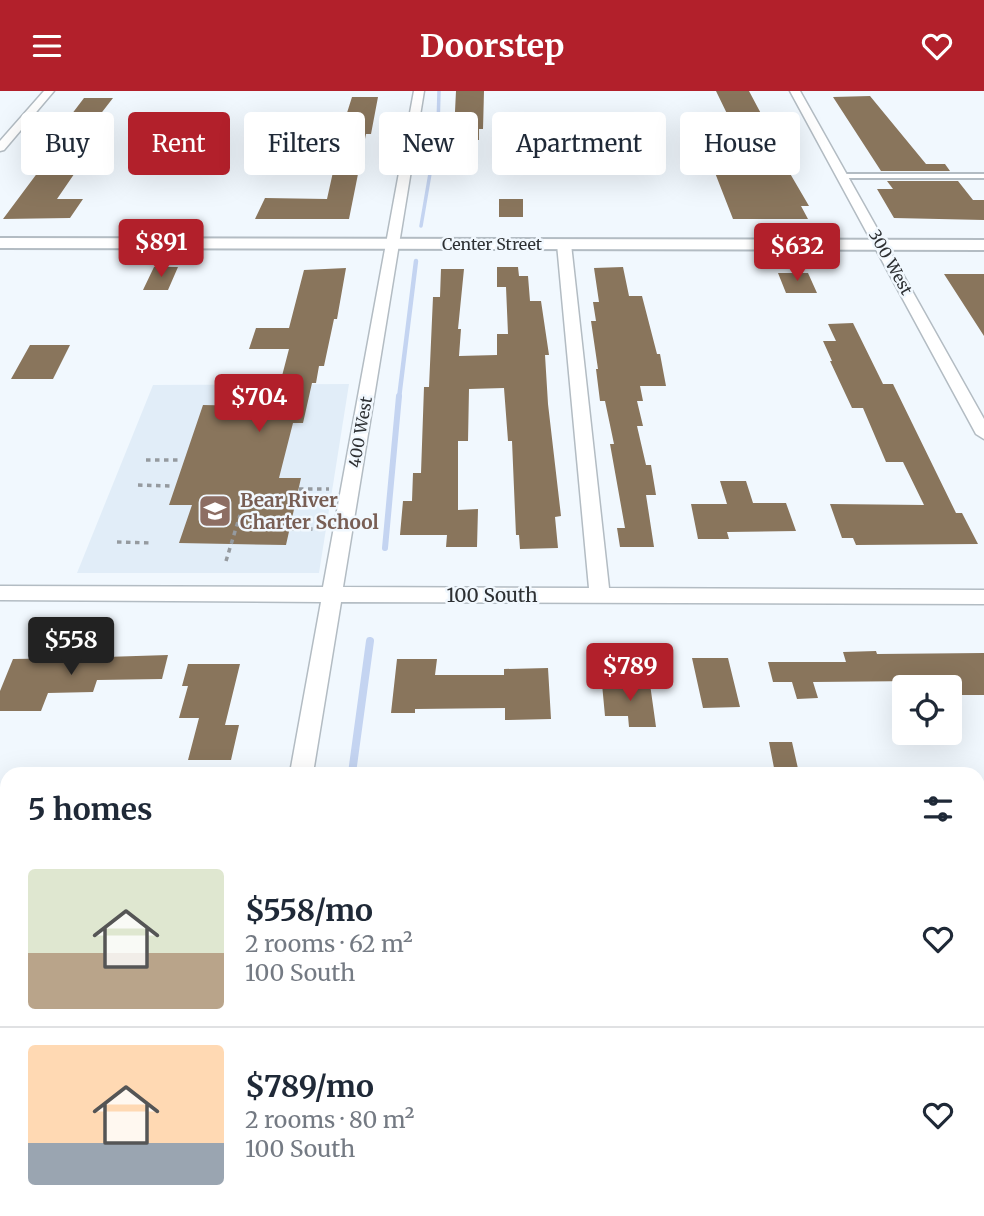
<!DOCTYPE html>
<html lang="en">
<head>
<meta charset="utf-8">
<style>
	:root { --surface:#fff; --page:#f2f2f3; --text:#1f2937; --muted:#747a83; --line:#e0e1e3; --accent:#b2202b }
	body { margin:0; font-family:Merriweather,serif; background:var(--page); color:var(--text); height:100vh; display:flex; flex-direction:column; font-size:26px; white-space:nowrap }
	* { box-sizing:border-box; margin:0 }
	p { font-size:23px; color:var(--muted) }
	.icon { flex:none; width:38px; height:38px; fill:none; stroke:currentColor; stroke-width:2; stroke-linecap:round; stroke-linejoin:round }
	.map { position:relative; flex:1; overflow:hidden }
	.drawer { position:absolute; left:0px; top:676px; width:985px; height:450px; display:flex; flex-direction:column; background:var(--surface); border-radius:21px 21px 0 0; box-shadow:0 7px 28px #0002 }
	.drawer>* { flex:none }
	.guide { position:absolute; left:21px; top:21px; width:943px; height:63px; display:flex; gap:14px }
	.tools { position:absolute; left:892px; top:584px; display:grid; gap:14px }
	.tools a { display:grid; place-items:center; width:70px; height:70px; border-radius:7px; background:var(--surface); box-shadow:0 7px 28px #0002; font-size:35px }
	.price { position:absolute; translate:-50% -60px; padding:0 16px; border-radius:7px; background:var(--accent); color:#fff; font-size:23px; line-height:46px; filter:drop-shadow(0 2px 4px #0008) }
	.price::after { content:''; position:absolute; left:50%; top:42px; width:21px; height:16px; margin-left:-10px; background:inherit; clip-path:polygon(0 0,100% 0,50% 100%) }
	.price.on { background:#222; color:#fff }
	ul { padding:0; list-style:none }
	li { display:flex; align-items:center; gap:21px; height:175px; padding:0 28px }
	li+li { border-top:2px solid var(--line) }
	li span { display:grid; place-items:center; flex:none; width:196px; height:140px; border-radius:7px; color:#555 }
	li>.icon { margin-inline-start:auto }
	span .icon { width:84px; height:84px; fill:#fffc; stroke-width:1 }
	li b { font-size:30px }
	h2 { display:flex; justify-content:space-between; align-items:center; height:84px; padding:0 28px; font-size:30px }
	.pill { padding:0 24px; border-radius:7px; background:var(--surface); box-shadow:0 7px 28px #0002; font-size:24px; line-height:63px }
	.pill.on { background:var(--accent); color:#fff }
	header { display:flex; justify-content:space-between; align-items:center; height:91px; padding:0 28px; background:var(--accent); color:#fff; font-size:32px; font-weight:700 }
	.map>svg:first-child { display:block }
	.built { fill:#e1edf8 }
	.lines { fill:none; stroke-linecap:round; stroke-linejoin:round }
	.stream-far4 { stroke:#c4d4f1; stroke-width:3.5 }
	.stream-far3 { stroke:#c4d4f1; stroke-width:4.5 }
	.stream-far2 { stroke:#c4d4f1; stroke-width:6 }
	.stream-far1 { stroke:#c4d4f1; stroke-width:8 }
	.stream { stroke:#c4d4f1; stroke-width:10 }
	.building { fill:#89755c }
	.service-casing { stroke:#b3bcc3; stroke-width:4 }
	.minor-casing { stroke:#b3bcc3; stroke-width:3 }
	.tertiary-casing { stroke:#b3bcc3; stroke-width:4 }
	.path { stroke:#959a9f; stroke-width:3.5; stroke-dasharray:4.5 4.5; stroke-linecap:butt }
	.service { fill:#fff; fill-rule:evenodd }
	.minor { fill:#fff; fill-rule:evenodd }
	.tertiary { fill:#fff; fill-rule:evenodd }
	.labels { text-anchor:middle; stroke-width:5; stroke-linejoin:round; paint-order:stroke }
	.far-street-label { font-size:16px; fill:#2d3033; stroke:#f1f8fe }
	.education-label { font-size:19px; font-weight:bold; fill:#785e54; stroke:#f1f8fe; text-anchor:start }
	.street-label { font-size:19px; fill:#2d3033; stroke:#f1f8fe }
</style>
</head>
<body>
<header><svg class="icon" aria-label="menu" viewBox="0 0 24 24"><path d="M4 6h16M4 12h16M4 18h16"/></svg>Doorstep<svg class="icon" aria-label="heart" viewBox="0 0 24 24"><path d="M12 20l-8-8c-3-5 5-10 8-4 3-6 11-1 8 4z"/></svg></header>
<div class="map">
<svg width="984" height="1125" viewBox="0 0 984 1125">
	<rect width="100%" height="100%" fill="#f1f8fe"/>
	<!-- built -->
	<path class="built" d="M 349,293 L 319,482 L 77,482 L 153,294 Z"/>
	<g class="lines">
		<!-- stream-far4 -->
		<path class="stream-far4" d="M 421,135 L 438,36 L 439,0"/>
		<!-- stream-far3 -->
		<path class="stream-far3" d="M 399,307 L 416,170"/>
		<!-- stream-far2 -->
		<path class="stream-far2" d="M 385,457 L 399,305"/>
		<!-- stream-far1 -->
		<path class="stream-far1" d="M 352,682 L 370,550"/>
		<!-- stream -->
		<path class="stream" d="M 298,1118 L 298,1125"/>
	</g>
	<!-- building -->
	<path class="building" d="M 456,0 L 484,0 L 483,38 L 479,38 L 479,49 L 476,49 L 477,65 L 456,65 L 456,61 L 453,61 Z
		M 716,0 L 749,0 L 782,62 L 778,62 L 809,115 L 801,115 L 808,128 L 733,128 L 710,69 L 749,68 Z
		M 870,5 L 926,73 L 945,73 L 950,80 L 881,80 L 833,6 Z
		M 352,6 L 378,6 L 371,43 L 366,43 L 349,128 L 255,128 L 265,107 L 327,108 L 337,63 L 334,63 Z
		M 84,7 L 113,7 L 85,43 L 93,43 L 76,69 L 78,69 L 75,73 L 81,73 L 57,108 L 83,108 L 70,127 L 3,128 L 53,61 L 43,61 Z
		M 887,90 L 958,90 L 973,109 L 984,109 L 984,129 L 894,127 L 877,98 L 893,98 Z
		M 499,108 L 523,108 L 523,126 L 499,126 Z
		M 154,176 L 178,176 L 168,199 L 143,199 Z
		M 497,176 L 518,176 L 519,185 L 528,185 L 530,210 L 541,210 L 549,264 L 545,264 L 548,313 L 561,425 L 555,426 L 558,457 L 520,458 L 519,444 L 516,444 L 512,350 L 508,350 L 504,297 L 469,298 L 468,350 L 458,350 L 458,419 L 478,418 L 477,456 L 446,456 L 447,444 L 400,444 L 403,410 L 412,410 L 413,382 L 421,382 L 424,296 L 429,296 L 433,206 L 440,206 L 441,178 L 464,178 L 458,238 L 461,238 L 459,265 L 497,264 L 497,243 L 508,243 L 506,196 L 497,196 Z
		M 623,176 L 629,205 L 642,205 L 657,263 L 660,263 L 666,295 L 640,295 L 643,310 L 637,310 L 643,335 L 637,335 L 646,374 L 651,374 L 656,404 L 646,404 L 654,456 L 620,456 L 617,437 L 625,437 L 610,353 L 614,353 L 605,310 L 600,310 L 596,278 L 598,278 L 591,230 L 596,230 L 593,211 L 599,211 L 594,177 Z
		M 346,177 L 337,228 L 334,228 L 324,275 L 319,275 L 316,292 L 312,292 L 303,332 L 293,332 L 279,387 L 301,387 L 286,454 L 179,452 L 192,414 L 169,414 L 203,314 L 263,315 L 265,308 L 276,308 L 289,258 L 249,258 L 256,237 L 289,237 L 304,179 Z
		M 778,182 L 808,182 L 817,202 L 786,202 Z
		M 944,183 L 984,183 L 984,245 Z
		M 853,232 L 883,293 L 893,293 L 956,422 L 962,422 L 978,453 L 856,454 L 853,447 L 842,447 L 830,413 L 924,414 L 903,371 L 886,371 L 863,317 L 852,317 L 830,270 L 832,270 L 823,250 L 836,250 L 828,233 Z
		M 30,254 L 70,254 L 53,288 L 11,288 Z
		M 720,390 L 746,390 L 753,412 L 786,412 L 796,440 L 727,441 L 729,448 L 698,448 L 691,413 L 727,413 Z
		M 876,560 L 877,563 L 984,562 L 984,604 L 950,604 L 950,597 L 920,597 L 918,590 L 813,591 L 818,607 L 797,608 L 792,591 L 773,591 L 768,571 L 846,571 L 843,561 Z
		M 80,561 L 107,561 L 105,566 L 168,564 L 162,588 L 97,589 L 93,601 L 48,602 L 41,620 L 0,620 L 0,600 L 13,568 L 78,567 Z
		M 692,567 L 728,567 L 740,616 L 703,617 Z
		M 397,568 L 437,568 L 435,584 L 504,584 L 504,578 L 548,577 L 551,628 L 505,629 L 505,617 L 415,618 L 415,622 L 391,622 Z
		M 188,573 L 240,573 L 225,634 L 239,634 L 231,669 L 188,669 L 199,627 L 179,627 L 188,595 L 182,595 Z
		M 602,593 L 650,593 L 656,636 L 629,636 L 628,625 L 605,625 Z
		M 769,651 L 792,651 L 799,682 L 775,682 Z"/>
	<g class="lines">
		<defs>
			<path id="service" d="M 984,83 L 984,87 L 843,87 L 840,85 L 843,83 Z"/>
			<path id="minor" d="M 44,0 L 54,0 L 4,59 L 0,60 L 0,50 Z
				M 414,0 L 424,0 L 343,496 L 589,497 L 557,153 L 564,149 L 571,153 L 609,497 L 984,499 L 984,513 L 341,511 L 313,682 L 290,682 L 321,511 L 0,509 L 0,495 L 323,496 Z
				M 790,0 L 800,0 L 984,328 L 984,348 L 976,343 Z
				M 211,1118 L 243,1118 L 242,1125 L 210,1125 Z"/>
			<path id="tertiary" d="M 0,147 L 984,149 L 984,159 L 0,157 Z"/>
		</defs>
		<!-- service casing -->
		<use href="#service" class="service-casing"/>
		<!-- minor casing -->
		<use href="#minor" class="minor-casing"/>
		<!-- tertiary casing -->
		<use href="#tertiary" class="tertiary-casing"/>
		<!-- path -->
		<path class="path" d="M 146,369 L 181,369
			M 138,394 L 172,395
			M 299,398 L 329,398
			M 290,438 L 323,438
			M 117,451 L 153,452
			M 226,470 L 240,424"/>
		<!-- service -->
		<use href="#service" class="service"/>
		<!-- minor -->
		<use href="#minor" class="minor"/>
		<!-- tertiary -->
		<use href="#tertiary" class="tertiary"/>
	</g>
	<!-- icons -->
	<defs>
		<symbol id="school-square" viewBox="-11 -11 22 22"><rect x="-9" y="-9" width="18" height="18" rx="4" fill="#8d6e63" stroke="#f1f8fe"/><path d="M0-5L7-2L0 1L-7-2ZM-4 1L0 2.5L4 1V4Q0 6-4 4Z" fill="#fff"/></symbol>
	</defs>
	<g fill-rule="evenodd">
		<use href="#school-square" x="196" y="401" width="38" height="38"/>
	</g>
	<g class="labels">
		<!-- far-street labels -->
		<g class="far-street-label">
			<text x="492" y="159">Center Street</text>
			<text transform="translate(891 171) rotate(61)" y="6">300 West</text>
			<text transform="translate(360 341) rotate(-80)" y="6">400 West</text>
		</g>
		<!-- education labels -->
		<g class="education-label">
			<text x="240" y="416">Bear River<tspan x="240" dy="22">Charter School</tspan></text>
		</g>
		<!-- street labels -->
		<g class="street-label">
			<text x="492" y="511">100 South</text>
		</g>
	</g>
</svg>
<div class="tools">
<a><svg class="icon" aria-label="locate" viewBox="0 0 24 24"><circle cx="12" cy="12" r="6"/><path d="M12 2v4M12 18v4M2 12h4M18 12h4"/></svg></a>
</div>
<b class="price" style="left:161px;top:188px">$891</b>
<b class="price" style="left:797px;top:192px">$632</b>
<b class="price" style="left:259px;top:343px">$704</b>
<b class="price on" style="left:71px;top:586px">$558</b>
<b class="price" style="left:630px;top:612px">$789</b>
<div class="guide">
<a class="pill">Buy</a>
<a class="pill on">Rent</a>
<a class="pill">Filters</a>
<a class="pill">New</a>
<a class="pill">Apartment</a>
<a class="pill">House</a>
</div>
<section class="drawer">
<h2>5 homes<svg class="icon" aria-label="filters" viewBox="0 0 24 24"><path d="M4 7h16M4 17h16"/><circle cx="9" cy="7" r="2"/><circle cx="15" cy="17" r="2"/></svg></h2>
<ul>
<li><span style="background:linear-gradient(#dfe7d0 60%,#b9a48a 0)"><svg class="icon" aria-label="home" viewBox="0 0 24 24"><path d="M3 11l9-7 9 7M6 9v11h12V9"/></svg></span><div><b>$558/mo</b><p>2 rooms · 62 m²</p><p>100 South</p></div><svg class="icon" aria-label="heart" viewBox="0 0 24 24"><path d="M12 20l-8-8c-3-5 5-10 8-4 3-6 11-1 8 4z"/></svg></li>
<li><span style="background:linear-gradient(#ffd9b3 70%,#9aa5b1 0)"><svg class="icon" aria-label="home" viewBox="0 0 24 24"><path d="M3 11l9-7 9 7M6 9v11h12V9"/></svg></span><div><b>$789/mo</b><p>2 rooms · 80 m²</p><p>100 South</p></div><svg class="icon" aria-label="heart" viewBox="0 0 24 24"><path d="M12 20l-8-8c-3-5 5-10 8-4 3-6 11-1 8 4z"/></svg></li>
</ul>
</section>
</div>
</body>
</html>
